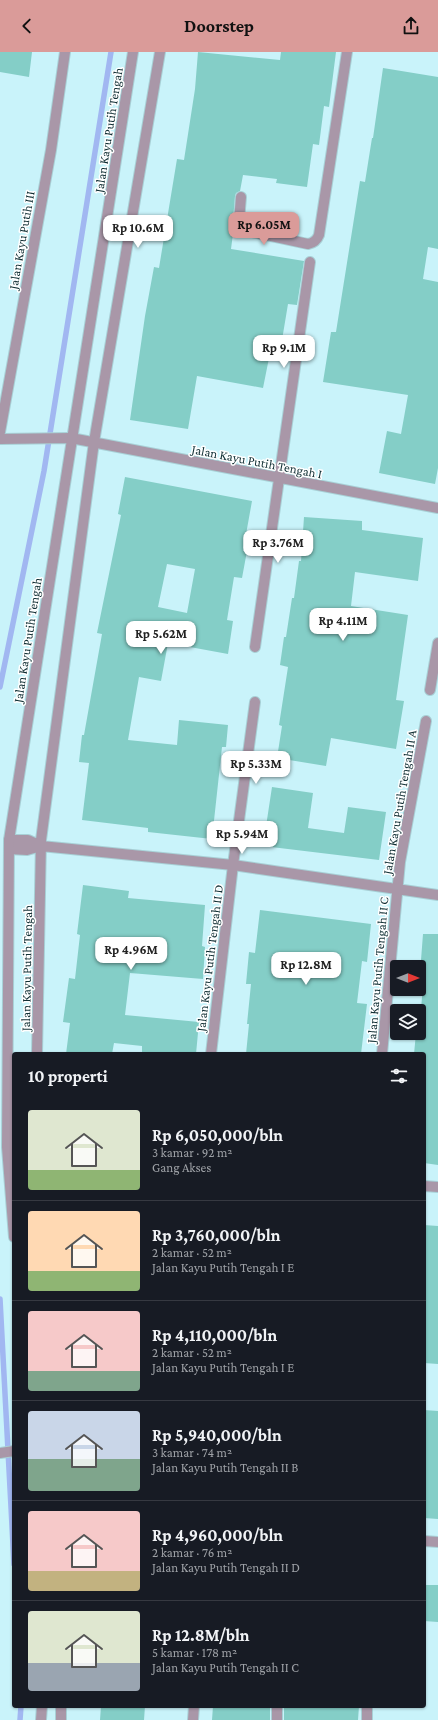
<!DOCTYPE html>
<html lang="id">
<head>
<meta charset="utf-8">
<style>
	:root { --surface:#171b24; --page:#20242c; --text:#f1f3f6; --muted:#9ea1a6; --line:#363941; --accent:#da9b99 }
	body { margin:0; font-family:"Crimson Pro",serif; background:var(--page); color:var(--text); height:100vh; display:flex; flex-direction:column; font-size:15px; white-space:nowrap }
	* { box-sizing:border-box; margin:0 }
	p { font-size:13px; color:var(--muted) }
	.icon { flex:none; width:22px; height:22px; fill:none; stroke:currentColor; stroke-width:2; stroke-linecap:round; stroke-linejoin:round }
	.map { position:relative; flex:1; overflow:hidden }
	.panel { position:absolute; left:12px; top:1000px; width:414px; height:656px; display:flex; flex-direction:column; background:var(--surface); border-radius:4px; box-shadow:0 1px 3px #0004 }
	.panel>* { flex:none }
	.needle { width:26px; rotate:90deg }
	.tools { position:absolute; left:390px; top:908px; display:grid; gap:8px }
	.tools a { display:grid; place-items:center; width:36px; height:36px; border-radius:4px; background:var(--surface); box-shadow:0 1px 3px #0004; font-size:20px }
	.price { position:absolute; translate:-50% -34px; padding:0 9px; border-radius:8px; background:#fff; color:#222; font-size:13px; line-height:26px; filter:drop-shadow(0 1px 2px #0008) }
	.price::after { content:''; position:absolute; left:50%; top:24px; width:12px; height:9px; margin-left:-6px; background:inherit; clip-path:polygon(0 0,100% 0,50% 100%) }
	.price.current { background:var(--accent); color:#111 }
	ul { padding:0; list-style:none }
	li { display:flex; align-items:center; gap:12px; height:100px; padding:0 16px }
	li+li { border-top:1px solid var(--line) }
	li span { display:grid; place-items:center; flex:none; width:112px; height:80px; border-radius:4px; color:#555 }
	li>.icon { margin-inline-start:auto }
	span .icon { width:48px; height:48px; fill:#fffc; stroke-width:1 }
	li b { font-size:17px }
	h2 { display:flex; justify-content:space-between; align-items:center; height:48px; padding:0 16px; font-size:17px }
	header { display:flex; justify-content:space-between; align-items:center; height:52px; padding:0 16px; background:var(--accent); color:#111; font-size:18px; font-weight:700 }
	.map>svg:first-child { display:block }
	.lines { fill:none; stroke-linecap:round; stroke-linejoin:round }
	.stream { stroke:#a1b7f1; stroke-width:5.5 }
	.building { fill:#84cec7; fill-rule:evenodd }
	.minor-casing { stroke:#a8d0d6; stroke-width:12 }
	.tertiary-casing { stroke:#a8d0d6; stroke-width:12 }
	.minor { stroke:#a997a8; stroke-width:10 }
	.tertiary { stroke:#a997a8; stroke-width:10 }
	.labels { text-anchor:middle; stroke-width:3; stroke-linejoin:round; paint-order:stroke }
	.street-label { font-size:13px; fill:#102f34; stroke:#fff }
</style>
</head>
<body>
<header><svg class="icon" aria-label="back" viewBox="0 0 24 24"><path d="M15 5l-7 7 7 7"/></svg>Doorstep<svg class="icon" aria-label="share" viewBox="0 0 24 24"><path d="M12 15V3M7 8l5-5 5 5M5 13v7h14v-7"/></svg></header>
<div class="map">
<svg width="438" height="1668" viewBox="0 0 438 1668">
	<rect width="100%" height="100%" fill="#c9f3fa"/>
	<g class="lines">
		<!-- stream -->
		<path class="stream" d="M 0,635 L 44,419 L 111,0
			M 0,1247 L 14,1512
			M 20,1668 L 21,1654"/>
	</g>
	<!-- building -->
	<path class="building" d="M 0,0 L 32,0 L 29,25 L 0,20 Z
		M 198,0 L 280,8 L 281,0 L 336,0 L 329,55 L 324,54 L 319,93 L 313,92 L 307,135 L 276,131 L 277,127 L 243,123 L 240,139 L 236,141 L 235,144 L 233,168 L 234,174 L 231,197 L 304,209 L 297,253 L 288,252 L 282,288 L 273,286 L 263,336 L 197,324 L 188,377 L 130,368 L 145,264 L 154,215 L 159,216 L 177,107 L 184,108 L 195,37 Z
		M 383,16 L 438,25 L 438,197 L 428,195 L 423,227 L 438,230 L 438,416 L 435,432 L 379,421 L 387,379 L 401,382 L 408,343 L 323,330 L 331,280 L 336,280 L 360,129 L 365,130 L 372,86 L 373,86 Z
		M 125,425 L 252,449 L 243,499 L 247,499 L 242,526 L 234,525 L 227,568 L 233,569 L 228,602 L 168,591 L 161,629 L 139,625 L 128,688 L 177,693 L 179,668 L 228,673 L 226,695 L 222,695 L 212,787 L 148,780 L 148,776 L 82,768 L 89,711 L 79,710 L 82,683 L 84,683 L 102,582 L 97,581 L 121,463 L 118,462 ZM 167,512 L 195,517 L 187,561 L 158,555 Z
		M 304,465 L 362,469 L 362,478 L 423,486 L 418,529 L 355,520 L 351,554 L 408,563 L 396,648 L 404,649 L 396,697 L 331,686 L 326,714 L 277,706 L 282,674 L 279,673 L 288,615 L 280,613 L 284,585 L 286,585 L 292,546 L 294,546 L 299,509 L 301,509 Z
		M 272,735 L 313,741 L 308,776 L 344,781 L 348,755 L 386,760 L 379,808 L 263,794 Z
		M 83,833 L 129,839 L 128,846 L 205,853 L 202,894 L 205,895 L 203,927 L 130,921 L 125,963 L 199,970 L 196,1002 L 142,1002 L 142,994 L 114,991 L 112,1002 L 66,1002 L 70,971 L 63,970 L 69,926 L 75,927 L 80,883 L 77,882 Z
		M 260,858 L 371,872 L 367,910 L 362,909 L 357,951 L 367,952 L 361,1002 L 246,1002 L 249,972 L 247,972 L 251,932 L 246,932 L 249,900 L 255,901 Z
		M 423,882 L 438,882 L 438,1113 L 424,1111 L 424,1002 L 414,1002 L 416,981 L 419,981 L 424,921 L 420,921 Z
		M 424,1173 L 438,1174 L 438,1312 L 424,1311 Z
		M 424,1358 L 438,1359 L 438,1467 L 424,1466 Z
		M 424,1533 L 438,1533 L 438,1570 L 424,1569 Z
		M 101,1654 L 145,1654 L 144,1668 L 100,1668 Z
		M 213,1654 L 270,1654 L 270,1668 L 212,1668 Z
		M 284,1654 L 359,1654 L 358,1668 L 284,1668 Z"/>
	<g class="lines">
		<defs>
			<path id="minor" d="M 241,145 L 239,169 L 243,178 L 308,192 C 314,191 317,188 319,183 L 347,0
				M 0,380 L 51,98 L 65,0
				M 0,387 L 71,386 L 438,456
				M 255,595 L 310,210
				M 430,638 L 438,591
				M 9,788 L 28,788 L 41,794 L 233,813 L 438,843
				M 9,797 L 27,798 L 41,794
				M 37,1002 L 41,788 L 94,390 L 160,0
				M 211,1002 L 233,813 L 255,650
				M 382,1002 L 400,810 L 426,669
				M 424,1134 L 438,1135
				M 0,1401 L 14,1399
				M 424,1489 L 438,1490
				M 61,1654 L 61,1668
				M 193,1668 L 194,1654
				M 277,1668 L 277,1654
				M 367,1668 L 367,1654"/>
			<path id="tertiary" d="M 14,1185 L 7,1095 L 9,788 L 133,0
				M 41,1668 L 42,1654"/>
		</defs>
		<!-- minor casing -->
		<use href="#minor" class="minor-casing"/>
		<!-- tertiary casing -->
		<use href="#tertiary" class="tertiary-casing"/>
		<!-- minor -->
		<use href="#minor" class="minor"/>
		<!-- tertiary -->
		<use href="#tertiary" class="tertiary"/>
	</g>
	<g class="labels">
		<!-- street labels -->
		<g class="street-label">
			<text transform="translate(108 78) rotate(-81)" y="5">Jalan Kayu Putih Tengah</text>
			<text transform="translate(21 188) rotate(-80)" y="5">Jalan Kayu Putih III</text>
			<text transform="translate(257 409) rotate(11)" y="5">Jalan Kayu Putih Tengah I</text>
			<text transform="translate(27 588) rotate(-81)" y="5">Jalan Kayu Putih Tengah</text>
			<text transform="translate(399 750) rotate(-80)" y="5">Jalan Kayu Putih Tengah II A</text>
			<text transform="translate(209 906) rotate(-83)" y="5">Jalan Kayu Putih Tengah II D</text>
			<text transform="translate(26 916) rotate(-89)" y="5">Jalan Kayu Putih Tengah</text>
			<text transform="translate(377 918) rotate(-85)" y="5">Jalan Kayu Putih Tengah II C</text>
		</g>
	</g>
</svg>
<div class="tools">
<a><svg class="needle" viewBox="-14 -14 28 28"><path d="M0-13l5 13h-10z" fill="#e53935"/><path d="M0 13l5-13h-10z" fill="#9ea1a6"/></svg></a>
<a><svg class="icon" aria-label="layers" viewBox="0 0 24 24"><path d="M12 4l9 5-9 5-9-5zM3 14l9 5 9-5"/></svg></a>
</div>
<b class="price current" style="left:264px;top:194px">Rp 6.05M</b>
<b class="price" style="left:138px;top:197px">Rp 10.6M</b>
<b class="price" style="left:284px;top:317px">Rp 9.1M</b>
<b class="price" style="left:278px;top:512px">Rp 3.76M</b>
<b class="price" style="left:343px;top:590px">Rp 4.11M</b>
<b class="price" style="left:161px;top:603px">Rp 5.62M</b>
<b class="price" style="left:256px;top:733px">Rp 5.33M</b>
<b class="price" style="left:242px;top:803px">Rp 5.94M</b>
<b class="price" style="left:131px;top:919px">Rp 4.96M</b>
<b class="price" style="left:306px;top:934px">Rp 12.8M</b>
<section class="panel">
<h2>10 properti<svg class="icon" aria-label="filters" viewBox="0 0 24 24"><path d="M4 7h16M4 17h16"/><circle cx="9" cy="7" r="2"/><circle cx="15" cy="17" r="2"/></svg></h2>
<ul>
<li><span style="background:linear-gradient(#dfe7d0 75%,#8fb573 0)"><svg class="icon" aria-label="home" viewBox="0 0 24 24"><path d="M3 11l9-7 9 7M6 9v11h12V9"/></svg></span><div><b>Rp 6,050,000/bln</b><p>3 kamar · 92 m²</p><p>Gang Akses</p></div></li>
<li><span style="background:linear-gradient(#ffd9b3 75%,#8fb573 0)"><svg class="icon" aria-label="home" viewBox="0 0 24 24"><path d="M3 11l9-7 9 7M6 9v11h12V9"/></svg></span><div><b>Rp 3,760,000/bln</b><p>2 kamar · 52 m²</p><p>Jalan Kayu Putih Tengah I E</p></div></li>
<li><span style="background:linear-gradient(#f6c9c9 75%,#7fa58c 0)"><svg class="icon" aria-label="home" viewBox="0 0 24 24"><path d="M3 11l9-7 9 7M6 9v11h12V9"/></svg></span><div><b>Rp 4,110,000/bln</b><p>2 kamar · 52 m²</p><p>Jalan Kayu Putih Tengah I E</p></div></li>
<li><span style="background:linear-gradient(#c9d6e8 60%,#7fa58c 0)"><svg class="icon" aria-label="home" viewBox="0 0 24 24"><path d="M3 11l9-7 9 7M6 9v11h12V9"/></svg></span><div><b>Rp 5,940,000/bln</b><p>3 kamar · 74 m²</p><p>Jalan Kayu Putih Tengah II B</p></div></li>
<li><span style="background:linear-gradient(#f6c9c9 75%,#c2b280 0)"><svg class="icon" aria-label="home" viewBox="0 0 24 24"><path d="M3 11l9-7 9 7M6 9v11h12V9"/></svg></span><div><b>Rp 4,960,000/bln</b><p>2 kamar · 76 m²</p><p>Jalan Kayu Putih Tengah II D</p></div></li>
<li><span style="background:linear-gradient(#dfe7d0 65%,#9aa5b1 0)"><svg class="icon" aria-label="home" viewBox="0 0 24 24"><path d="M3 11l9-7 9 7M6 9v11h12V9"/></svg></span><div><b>Rp 12.8M/bln</b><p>5 kamar · 178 m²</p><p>Jalan Kayu Putih Tengah II C</p></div></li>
</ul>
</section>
</div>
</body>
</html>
